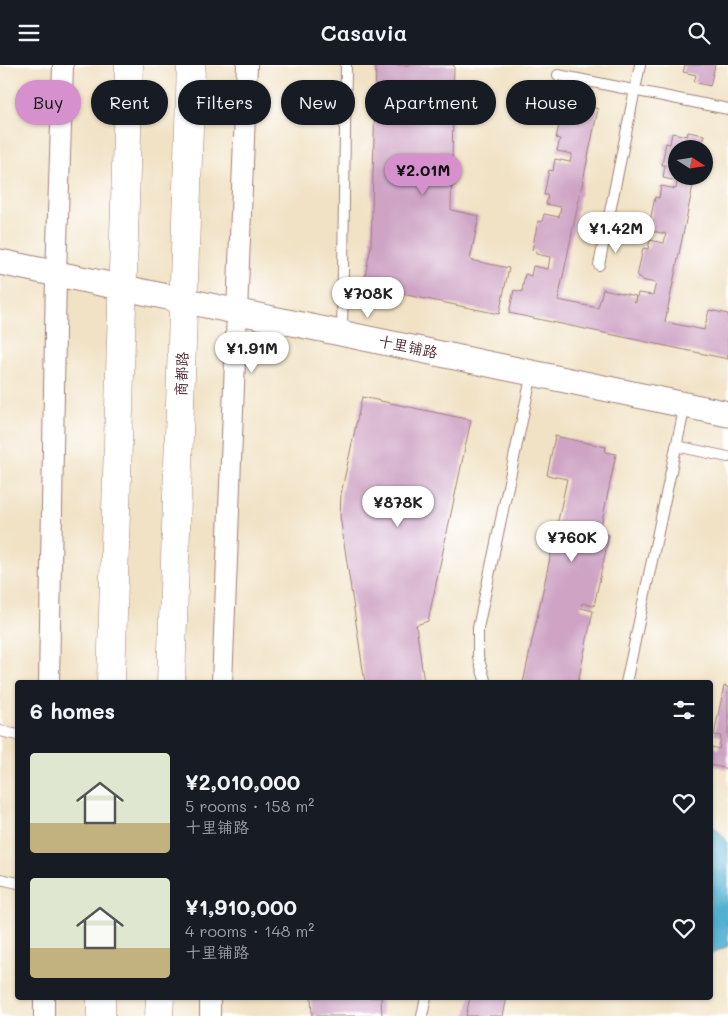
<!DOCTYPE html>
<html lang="en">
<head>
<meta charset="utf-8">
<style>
	:root { --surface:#171b24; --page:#20242c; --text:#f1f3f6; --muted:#9ea1a6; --accent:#d690ce }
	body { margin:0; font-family:Mali,"LXGW WenKai TC",sans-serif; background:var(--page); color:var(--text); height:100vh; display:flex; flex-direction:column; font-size:19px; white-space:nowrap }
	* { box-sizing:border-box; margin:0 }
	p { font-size:16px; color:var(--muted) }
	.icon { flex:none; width:28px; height:28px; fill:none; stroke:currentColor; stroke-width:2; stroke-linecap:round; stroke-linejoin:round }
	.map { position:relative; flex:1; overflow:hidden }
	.side { position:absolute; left:15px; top:615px; width:698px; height:320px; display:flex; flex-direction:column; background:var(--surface); border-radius:5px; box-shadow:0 1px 4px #0004 }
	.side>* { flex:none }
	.hud { position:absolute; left:15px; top:15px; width:699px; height:45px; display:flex; gap:10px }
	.needle { width:32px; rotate:102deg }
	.fabs { position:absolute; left:668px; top:75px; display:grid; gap:10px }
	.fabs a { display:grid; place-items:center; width:45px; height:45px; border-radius:50%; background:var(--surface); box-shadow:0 1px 4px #0004; font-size:25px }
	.price { position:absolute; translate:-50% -42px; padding:0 11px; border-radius:18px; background:#fff; color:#222; font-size:16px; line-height:32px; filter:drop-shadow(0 1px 2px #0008) }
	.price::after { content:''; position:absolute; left:50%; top:30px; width:15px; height:11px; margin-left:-8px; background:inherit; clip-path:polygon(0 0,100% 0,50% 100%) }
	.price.on { background:var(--accent); color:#111 }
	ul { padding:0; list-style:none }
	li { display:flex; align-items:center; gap:15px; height:125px; padding:0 15px }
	li span { display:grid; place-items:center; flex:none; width:140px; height:100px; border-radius:5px; color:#555 }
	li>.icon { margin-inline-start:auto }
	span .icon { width:60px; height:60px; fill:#fffc; stroke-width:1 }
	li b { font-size:21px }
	h2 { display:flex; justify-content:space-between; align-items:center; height:60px; padding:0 15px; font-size:21px }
	.chip { padding:0 18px; border-radius:22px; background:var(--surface); box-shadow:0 1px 4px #0004; font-size:18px; line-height:45px }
	.chip.on { background:var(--accent); color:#111 }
	header { display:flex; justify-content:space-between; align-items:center; height:65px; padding:0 15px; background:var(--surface); font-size:22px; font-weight:600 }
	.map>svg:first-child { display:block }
	.water { fill:#51b1d0; stroke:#4e687e }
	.building { fill:#cea3c4 }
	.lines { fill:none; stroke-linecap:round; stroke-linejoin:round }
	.service-casing { stroke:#9e8078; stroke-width:12 }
	.minor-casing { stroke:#9e8078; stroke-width:22 }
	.tertiary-casing { stroke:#9e8078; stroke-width:27 }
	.primary-casing { stroke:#9e8078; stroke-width:29 }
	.service { stroke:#fff; stroke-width:10 }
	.minor { stroke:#fff; stroke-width:20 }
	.tertiary { stroke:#fff; stroke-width:25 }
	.primary { stroke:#fff; stroke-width:28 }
	.labels { text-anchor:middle; stroke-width:4.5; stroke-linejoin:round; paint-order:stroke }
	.street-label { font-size:15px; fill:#4a1f2b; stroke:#fff }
</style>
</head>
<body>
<header><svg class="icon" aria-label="menu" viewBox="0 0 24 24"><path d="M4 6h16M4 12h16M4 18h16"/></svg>Casavia<svg class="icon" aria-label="search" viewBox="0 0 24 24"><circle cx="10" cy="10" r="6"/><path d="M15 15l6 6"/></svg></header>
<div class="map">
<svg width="728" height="951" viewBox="0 0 728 951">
	<rect width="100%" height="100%" fill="#fff"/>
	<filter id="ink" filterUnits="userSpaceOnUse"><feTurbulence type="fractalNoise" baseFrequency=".02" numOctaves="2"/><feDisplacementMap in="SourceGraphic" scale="10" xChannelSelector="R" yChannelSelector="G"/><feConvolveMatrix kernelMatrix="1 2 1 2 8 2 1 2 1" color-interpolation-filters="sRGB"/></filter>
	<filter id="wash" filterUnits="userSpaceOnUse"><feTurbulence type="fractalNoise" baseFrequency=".0096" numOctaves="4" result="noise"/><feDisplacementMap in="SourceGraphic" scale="20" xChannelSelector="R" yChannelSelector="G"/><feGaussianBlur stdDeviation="1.12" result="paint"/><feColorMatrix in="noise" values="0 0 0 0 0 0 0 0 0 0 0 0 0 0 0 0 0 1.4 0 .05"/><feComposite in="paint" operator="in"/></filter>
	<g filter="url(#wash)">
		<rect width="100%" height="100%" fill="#f1e2c5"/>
		<!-- water -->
		<path class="water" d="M 710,759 L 719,766 L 728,778 L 728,881 L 710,889 Z"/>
		<g id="blocks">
			<!-- building -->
			<path class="building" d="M 376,0 L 454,0 L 451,145 L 479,151 L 470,195 L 509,203 L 499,249 L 363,221 L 371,181 Z
				M 685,0 L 715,0 L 710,21 L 694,17 L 696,10 L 683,7 Z
				M 582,40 L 598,44 L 558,235 L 598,243 L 603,224 L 636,231 L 634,237 L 636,237 L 638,228 L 653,230 L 656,218 L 641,215 L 642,213 L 637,212 L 643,183 L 648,184 L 650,175 L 664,178 L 666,169 L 652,166 L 653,157 L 650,156 L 655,132 L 659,133 L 661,121 L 676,124 L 677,116 L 663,113 L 665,100 L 662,100 L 666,78 L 670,79 L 672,68 L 687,71 L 688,67 L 704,70 L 701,84 L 676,84 L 676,111 L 695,111 L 665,257 L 704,265 L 709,245 L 728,249 L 728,294 L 509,248 L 514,225 L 522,227 L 525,209 L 531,211 L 533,201 L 548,204 L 550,192 L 536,189 L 536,186 L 532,185 L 538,156 L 542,157 L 544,149 L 559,152 L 561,142 L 546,139 L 548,130 L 544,130 L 549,105 L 553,106 L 555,94 L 570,97 L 572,89 L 557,86 L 560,74 L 556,73 L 561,51 L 564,52 L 567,42 L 581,44 Z
				M 362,332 L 471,355 L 428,556 L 416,560 L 424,618 L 365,618 L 340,451 L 341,429 Z
				M 555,371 L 606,382 L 605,387 L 616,389 L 601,461 L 597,460 L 596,467 L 609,470 L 594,541 L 582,538 L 581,543 L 593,546 L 578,617 L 567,614 L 567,618 L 523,618 L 567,414 L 547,410 Z
				M 724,621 L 728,622 L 728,704 L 710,700 L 712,682 L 719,684 L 721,671 L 714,670 Z
				M 311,932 L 381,932 L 382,951 L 312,951 Z
				M 470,932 L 507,932 L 503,951 L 466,951 Z"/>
		</g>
	</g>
	<g filter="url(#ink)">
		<use href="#blocks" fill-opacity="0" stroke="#9e8078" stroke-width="1"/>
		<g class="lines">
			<defs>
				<path id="service" d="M 558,10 L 728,44
					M 599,200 L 640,0
					M 342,269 L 346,0
					M 676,381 L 728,392
					M 486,618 L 478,592 L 478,563 L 532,308
					M 626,618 L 685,340
					M 0,666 L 18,670
					M 0,814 L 18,818
					M 422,951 L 426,932"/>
				<path id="minor" d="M 49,618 L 56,209 L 63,0
					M 222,618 L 247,0
					M 44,951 L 44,932
					M 210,951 L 210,932"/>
				<path id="tertiary" d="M 0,197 L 728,349"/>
				<path id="primary" d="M 111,618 L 129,0
					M 171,618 L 191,0
					M 101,951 L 101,932
					M 159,951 L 160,932"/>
			</defs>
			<!-- service casing -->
			<use href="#service" class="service-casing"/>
			<!-- minor casing -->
			<use href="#minor" class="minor-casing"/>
			<!-- tertiary casing -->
			<use href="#tertiary" class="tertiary-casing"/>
			<!-- primary casing -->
			<use href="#primary" class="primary-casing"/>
			<!-- service -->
			<use href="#service" class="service"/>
			<!-- minor -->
			<use href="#minor" class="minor"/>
			<!-- tertiary -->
			<use href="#tertiary" class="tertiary"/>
			<!-- primary -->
			<use href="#primary" class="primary"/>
		</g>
	</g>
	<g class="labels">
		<!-- street labels -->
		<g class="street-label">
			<text transform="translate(408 282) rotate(12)" y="5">十里铺路</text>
			<text transform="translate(182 309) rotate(-88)" y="5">商都路</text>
		</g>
	</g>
</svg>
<div class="fabs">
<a><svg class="needle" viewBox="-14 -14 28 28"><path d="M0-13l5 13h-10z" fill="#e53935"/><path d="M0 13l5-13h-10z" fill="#9ea1a6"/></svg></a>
</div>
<b class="price on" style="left:423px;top:131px">¥2.01M</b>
<b class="price" style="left:616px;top:189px">¥1.42M</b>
<b class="price" style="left:368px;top:254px">¥708K</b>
<b class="price" style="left:252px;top:309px">¥1.91M</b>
<b class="price" style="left:398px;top:463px">¥878K</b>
<b class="price" style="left:572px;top:498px">¥760K</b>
<div class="hud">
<a class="chip on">Buy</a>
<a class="chip">Rent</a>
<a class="chip">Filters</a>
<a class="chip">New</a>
<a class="chip">Apartment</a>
<a class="chip">House</a>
</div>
<section class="side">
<h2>6 homes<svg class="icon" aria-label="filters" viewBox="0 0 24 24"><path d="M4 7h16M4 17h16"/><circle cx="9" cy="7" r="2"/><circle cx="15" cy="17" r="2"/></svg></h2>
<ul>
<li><span style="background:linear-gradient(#dfe7d0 70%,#c2b280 0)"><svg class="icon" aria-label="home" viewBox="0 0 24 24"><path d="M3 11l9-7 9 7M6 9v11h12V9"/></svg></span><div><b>¥2,010,000</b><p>5 rooms · 158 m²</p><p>十里铺路</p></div><svg class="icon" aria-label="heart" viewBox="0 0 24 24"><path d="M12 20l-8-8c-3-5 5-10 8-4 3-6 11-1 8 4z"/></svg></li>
<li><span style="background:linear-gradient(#dfe7d0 70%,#c2b280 0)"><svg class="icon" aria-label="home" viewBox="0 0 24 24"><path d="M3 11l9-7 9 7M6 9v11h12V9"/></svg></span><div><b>¥1,910,000</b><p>4 rooms · 148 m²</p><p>十里铺路</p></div><svg class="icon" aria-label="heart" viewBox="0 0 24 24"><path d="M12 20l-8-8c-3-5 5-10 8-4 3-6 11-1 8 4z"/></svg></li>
</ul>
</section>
</div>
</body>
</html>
